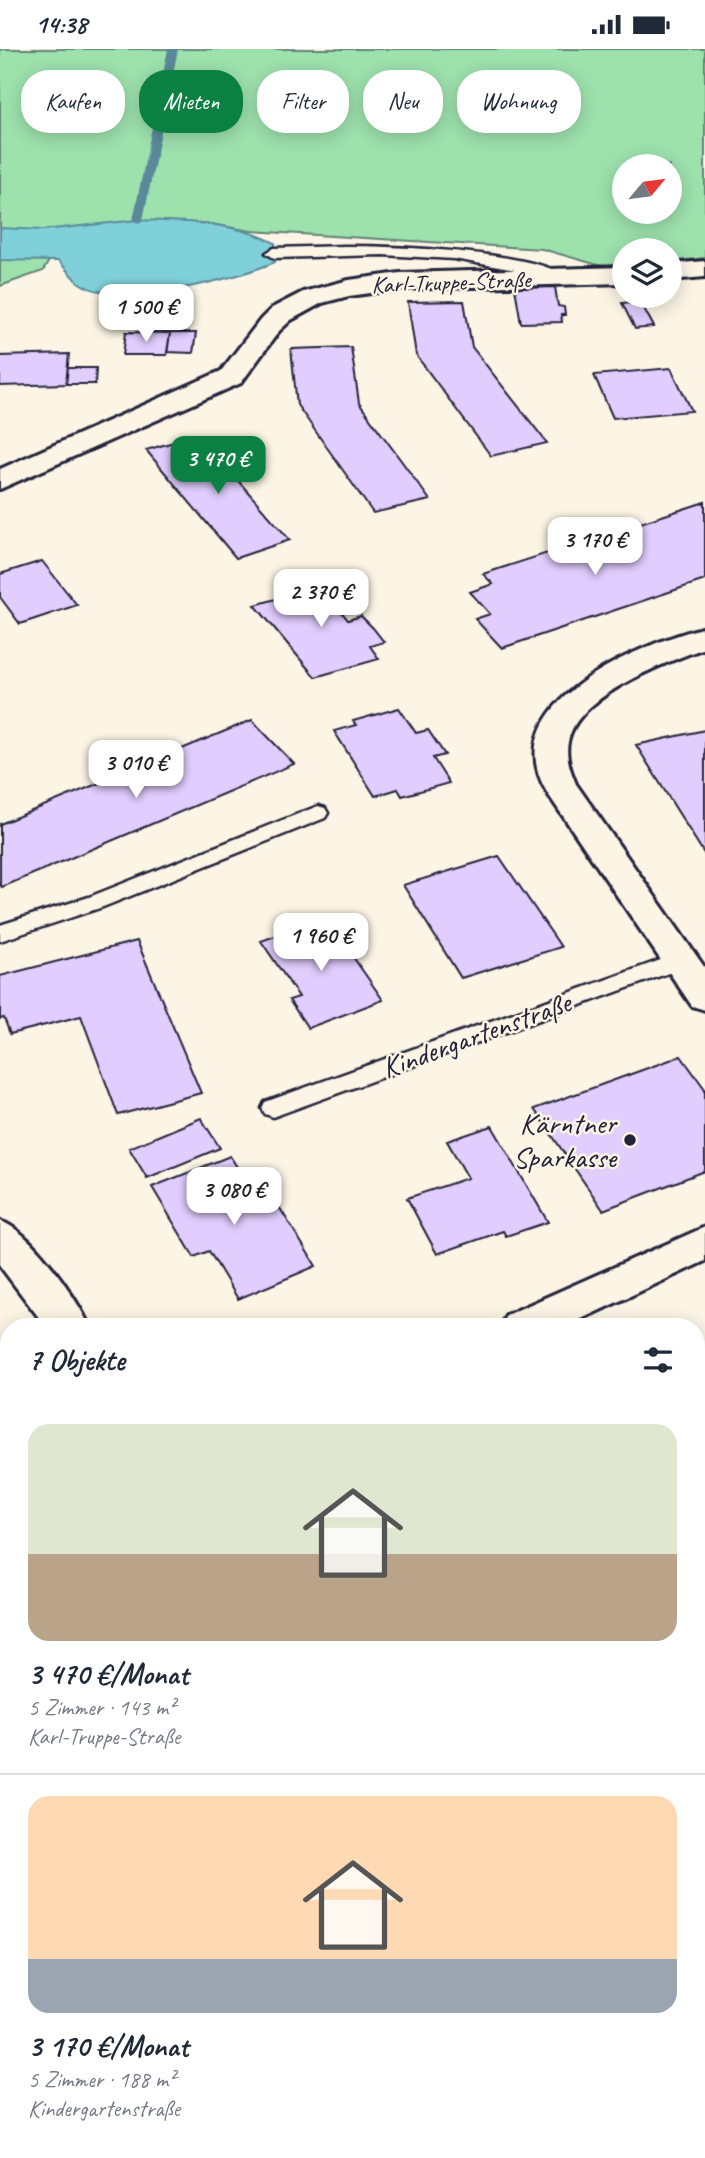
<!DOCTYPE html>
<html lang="de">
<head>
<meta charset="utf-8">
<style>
	:root { --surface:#fff; --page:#f2f2f3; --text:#1f2937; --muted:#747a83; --line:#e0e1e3; --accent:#0b8043 }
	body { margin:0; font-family:Caveat,sans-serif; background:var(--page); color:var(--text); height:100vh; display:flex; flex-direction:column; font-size:26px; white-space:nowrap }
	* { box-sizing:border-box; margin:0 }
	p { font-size:23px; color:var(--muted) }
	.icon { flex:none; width:38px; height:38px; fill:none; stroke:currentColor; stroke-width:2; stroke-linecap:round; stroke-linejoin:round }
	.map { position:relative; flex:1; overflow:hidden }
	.sheet { position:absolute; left:0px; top:1269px; width:705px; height:842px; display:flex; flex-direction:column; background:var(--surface); border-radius:28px 28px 0 0; box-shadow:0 4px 18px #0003 }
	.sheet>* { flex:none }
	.top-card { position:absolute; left:21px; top:21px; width:663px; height:63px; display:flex; gap:14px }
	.needle { width:46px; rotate:61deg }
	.tools { position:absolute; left:612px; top:105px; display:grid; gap:14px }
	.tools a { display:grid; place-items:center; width:70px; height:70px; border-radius:50%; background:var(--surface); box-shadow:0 4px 18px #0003; font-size:35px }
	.price { position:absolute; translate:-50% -60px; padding:0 16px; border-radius:14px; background:#fff; color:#222; font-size:23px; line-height:46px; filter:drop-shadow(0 2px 4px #0008) }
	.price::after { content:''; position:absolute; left:50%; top:42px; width:21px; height:16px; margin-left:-10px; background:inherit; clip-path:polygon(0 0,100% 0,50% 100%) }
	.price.on { background:var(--accent); color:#fff }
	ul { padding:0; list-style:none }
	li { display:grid; align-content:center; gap:14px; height:371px; padding:0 28px }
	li+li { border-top:2px solid var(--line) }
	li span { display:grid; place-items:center; height:217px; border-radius:21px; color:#555 }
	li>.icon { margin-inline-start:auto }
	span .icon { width:126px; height:126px; fill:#fffc; stroke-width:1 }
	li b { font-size:30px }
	h2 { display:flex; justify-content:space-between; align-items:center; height:84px; padding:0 28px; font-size:30px }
	.pill { padding:0 24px; border-radius:28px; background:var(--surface); box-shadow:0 4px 18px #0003; font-size:24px; line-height:63px }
	.pill.on { background:var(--accent); color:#fff }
	.status { display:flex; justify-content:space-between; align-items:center; height:49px; padding:0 35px; background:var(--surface); direction:ltr }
	.status svg { height:19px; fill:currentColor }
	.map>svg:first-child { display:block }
	.green { fill:#9de1ad; stroke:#608274; stroke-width:2; fill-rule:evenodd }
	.water { fill:#7fd0d9; stroke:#5a8a9a; stroke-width:2 }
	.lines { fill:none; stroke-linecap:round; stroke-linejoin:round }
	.stream { fill:#5a8a9a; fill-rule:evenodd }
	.building { fill:#e1cdfe; stroke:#22223b; stroke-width:2 }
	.lane-casing { stroke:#22223b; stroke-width:5 }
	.street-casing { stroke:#22223b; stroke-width:6 }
	.secondary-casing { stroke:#22223b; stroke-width:6 }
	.lane { fill:#fcf5e5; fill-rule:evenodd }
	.street { fill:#fcf5e5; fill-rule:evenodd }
	.secondary { fill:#fcf5e5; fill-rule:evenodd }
	.poi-dot { fill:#22223b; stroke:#fcf5e5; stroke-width:2.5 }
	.labels { text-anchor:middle; stroke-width:5; stroke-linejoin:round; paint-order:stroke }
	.far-street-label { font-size:24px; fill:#22223b; stroke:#fcf5e5 }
	.street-label { font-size:30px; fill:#22223b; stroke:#fcf5e5 }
	.poi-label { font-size:30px; fill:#22223b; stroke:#fcf5e5; text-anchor:end }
</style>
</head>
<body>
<div class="status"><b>14:38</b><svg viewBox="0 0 49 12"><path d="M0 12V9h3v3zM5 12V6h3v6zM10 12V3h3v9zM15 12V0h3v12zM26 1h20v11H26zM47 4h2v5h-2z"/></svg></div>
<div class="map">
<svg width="705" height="2109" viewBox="0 0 705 2109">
	<rect width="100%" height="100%" fill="#fcf5e5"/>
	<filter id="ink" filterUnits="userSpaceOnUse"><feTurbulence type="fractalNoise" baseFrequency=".0143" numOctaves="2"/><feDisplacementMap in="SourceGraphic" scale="14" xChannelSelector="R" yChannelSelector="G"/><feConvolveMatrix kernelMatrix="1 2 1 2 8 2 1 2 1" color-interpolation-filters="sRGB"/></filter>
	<g filter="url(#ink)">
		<!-- green -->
		<path class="green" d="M 0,0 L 705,0 L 705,209 L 670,213 L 670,201 L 625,201 L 625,219 L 612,220 L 542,200 L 251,182 L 205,174 L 63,188 L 43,222 L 0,237 ZM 625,117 L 670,117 L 670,163 L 625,163 Z"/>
		<!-- water -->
		<path class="water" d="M 138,171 C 185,173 232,172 275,194 L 275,213 C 233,231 121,260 81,235 C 73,230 65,218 58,212 L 0,211 L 0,179 L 43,181 Z"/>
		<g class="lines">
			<!-- stream -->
			<path class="stream" d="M 168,0 L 178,0 L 143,171 L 138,174 L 133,171 Z"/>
		</g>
		<!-- building -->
		<path class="building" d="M 555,238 L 558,257 L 564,258 L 565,266 L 561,266 L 562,273 L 521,274 L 515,239 Z
			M 464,252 L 472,298 L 547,394 L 491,407 L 416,306 L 408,253 Z
			M 640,252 L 654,278 L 635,280 L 622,254 Z
			M 126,283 L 170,284 L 167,306 L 123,306 Z
			M 170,284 L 196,284 L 193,304 L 167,303 Z
			M 351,298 L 359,354 L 430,451 L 373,464 L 297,356 L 291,300 Z
			M 69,305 L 66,335 L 0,337 L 0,307 Z
			M 68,319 L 96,319 L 95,335 L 66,335 Z
			M 671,319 L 692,362 L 613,369 L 594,326 Z
			M 198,386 L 290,491 L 236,509 L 146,401 Z
			M 705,453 L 705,531 L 502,599 L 475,570 L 490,565 L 470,543 L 493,535 L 483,525 Z
			M 42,512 L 77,556 L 20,575 L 0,548 L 0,525 Z
			M 314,530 L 323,542 L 336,538 L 345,550 L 334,553 L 348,571 L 361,567 L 373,579 L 384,593 L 370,597 L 379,610 L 315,628 L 255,556 L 297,544 L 292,536 Z
			M 399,659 L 416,684 L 428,681 L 445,706 L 433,709 L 449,734 L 402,747 L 398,740 L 375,747 L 334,682 L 356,676 L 353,672 Z
			M 252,671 L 294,715 L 2,838 L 0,836 L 0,775 Z
			M 705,681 L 705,806 L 636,696 Z
			M 499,807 L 561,898 L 461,929 L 403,836 Z
			M 326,869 L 383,951 L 308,979 L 289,951 L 299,948 L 261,892 Z
			M 137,892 L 201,1044 L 118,1066 L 81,967 L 10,985 L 4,969 L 0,970 L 0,927 Z
			M 681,1007 L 705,1040 L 705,1122 L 603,1161 L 534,1060 Z
			M 201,1069 L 220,1099 L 147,1129 L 129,1099 Z
			M 492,1077 L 548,1173 L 506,1187 L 503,1182 L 437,1205 L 407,1149 L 468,1129 L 447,1092 Z
			M 230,1107 L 257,1150 L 271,1145 L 316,1217 L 238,1250 L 209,1202 L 194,1208 L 152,1138 Z
			M 0,1453 L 9,1464 L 9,1484 L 0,1490 Z
			M 705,1453 L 705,2109 L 584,2109 L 583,2102 L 696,2102 L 696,1460 Z
			M 0,1960 L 9,1960 L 9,2072 L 0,2071 Z"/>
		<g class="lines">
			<defs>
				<path id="lane" d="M 345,197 C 387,197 539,202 567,229 L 559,234 L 521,222 L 454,210 L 382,206 L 274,209 L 266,204 L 274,199 Z
					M 318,757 L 325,759 L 328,764 L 325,769 L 103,858 L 0,892 L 0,876 L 89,848 Z
					M 680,904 L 688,907 L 691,912 L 688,917 L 281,1065 L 273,1068 L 265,1065 L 262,1059 L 265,1053 Z
					M 96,2102 L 128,2102 L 126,2109 L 94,2109 Z"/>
				<path id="street" d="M 705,212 L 705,228 L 670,231 L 670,215 Z
					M 625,218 L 625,234 L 400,240 L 349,247 L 322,254 L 291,271 L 279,282 L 241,334 L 0,440 L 0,420 L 221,322 L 261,270 L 272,259 L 303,243 L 349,231 L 400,224 Z
					M 705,578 L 705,599 C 666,613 588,643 571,683 C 563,702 569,718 576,735 L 705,919 L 705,961 L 692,957 L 548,745 C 492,655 638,596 705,578 Z
					M 183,2102 L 255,2102 L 252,2109 L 180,2109 Z"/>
				<path id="secondary" d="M 0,1172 C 32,1182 75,1247 90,1278 L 46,1278 L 0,1217 Z
					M 705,1178 L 705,1212 L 564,1278 L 500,1278 L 506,1266 Z
					M 231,2102 L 285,2102 L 285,2109 L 231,2109 Z"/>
			</defs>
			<!-- lane casing -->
			<use href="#lane" class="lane-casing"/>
			<!-- street casing -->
			<use href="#street" class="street-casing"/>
			<!-- secondary casing -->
			<use href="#secondary" class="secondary-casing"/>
			<!-- lane -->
			<use href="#lane" class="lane"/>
			<!-- street -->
			<use href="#street" class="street"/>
			<!-- secondary -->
			<use href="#secondary" class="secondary"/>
		</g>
	</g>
	<!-- markers -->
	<circle class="poi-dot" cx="630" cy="1091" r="7"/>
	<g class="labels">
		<!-- far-street labels -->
		<g class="far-street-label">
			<text transform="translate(451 233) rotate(-2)" y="8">Karl-Truppe-Straße</text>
		</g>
		<!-- street labels -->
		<g class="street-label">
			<text transform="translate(476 986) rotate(-20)" y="10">Kindergartenstraße</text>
		</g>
		<!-- poi labels -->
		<g class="poi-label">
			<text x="616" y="1084">Kärntner<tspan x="616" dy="34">Sparkasse</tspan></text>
		</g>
	</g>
</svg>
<div class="tools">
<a><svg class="needle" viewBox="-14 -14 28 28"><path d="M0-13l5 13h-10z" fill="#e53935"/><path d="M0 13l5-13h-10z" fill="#747a83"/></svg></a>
<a><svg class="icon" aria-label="layers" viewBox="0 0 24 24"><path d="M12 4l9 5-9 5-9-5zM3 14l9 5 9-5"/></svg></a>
</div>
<b class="price" style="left:146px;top:295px">1 500 €</b>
<b class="price on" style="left:218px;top:447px">3 470 €</b>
<b class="price" style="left:595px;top:528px">3 170 €</b>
<b class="price" style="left:321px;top:580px">2 370 €</b>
<b class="price" style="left:136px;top:751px">3 010 €</b>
<b class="price" style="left:321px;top:924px">1 960 €</b>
<b class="price" style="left:234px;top:1178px">3 080 €</b>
<div class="top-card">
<a class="pill">Kaufen</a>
<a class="pill on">Mieten</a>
<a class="pill">Filter</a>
<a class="pill">Neu</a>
<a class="pill">Wohnung</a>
</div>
<section class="sheet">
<h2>7 Objekte<svg class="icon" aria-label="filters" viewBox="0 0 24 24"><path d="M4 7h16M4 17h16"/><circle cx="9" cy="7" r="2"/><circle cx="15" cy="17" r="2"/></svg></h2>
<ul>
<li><span style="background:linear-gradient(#dfe7d0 60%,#b9a48a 0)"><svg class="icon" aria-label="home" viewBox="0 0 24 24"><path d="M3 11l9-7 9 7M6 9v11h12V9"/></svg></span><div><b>3 470 €/Monat</b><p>5 Zimmer · 143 m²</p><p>Karl-Truppe-Straße</p></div></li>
<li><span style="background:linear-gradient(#ffd9b3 75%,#9aa5b1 0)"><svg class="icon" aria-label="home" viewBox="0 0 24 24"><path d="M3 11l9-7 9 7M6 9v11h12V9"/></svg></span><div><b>3 170 €/Monat</b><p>5 Zimmer · 188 m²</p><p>Kindergartenstraße</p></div></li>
</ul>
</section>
</div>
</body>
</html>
